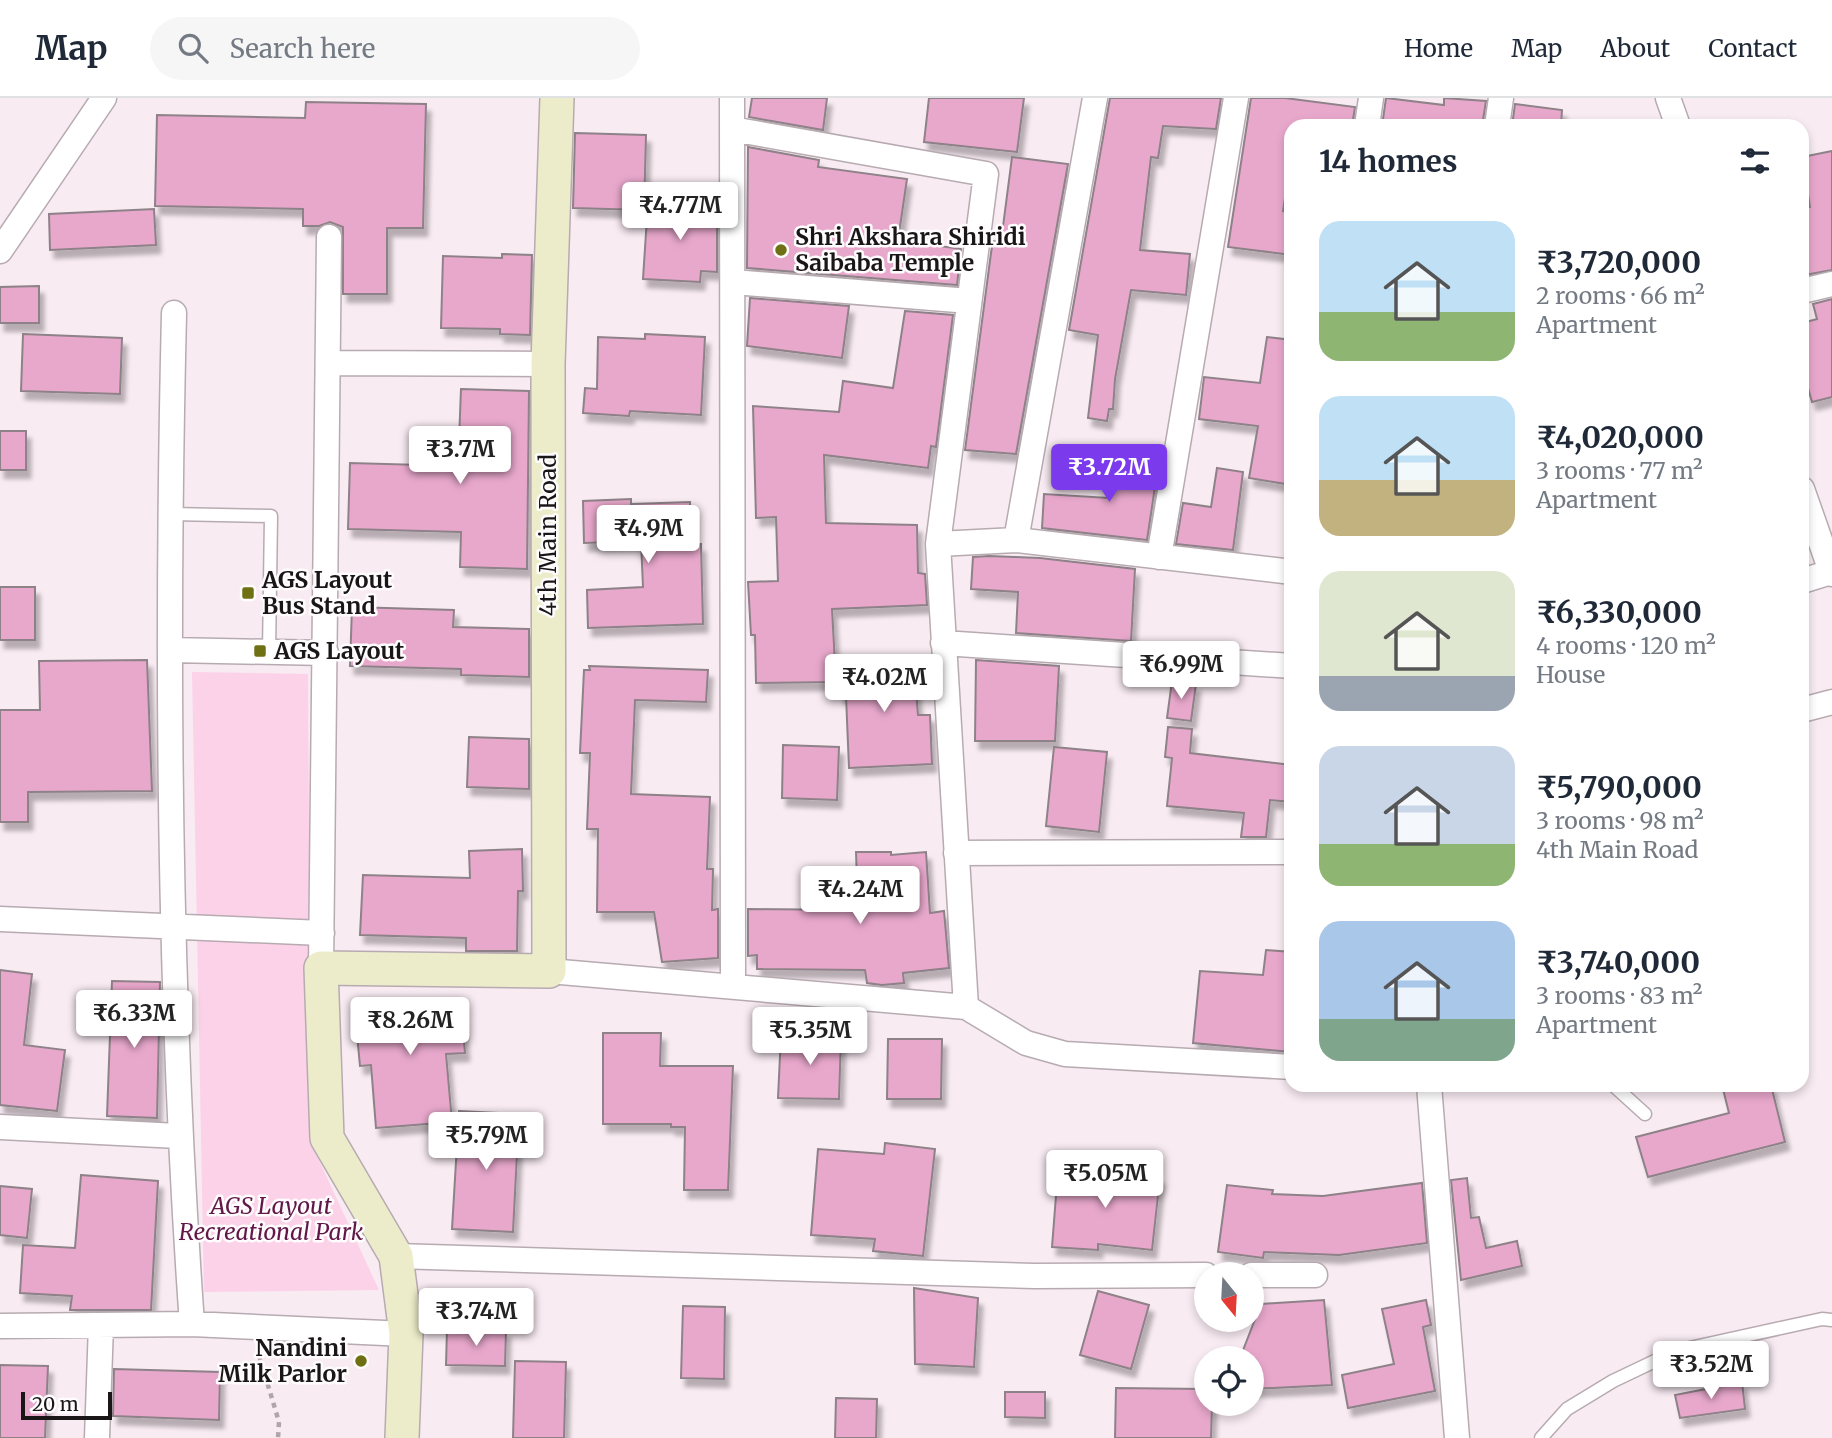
<!DOCTYPE html>
<html lang="en">
<head>
<meta charset="utf-8">
<style>
	:root { --surface:#fff; --page:#f6f6f7; --text:#1f2937; --muted:#747a83; --line:#e0e1e3; --accent:#7c3aed }
	body { margin:0; font-family:Merriweather,serif; background:var(--page); color:var(--text); height:100vh; display:flex; flex-direction:column; font-size:26px; white-space:nowrap }
	* { box-sizing:border-box; margin:0 }
	p { font-size:23px; color:var(--muted) }
	.icon { flex:none; width:38px; height:38px; fill:none; stroke:currentColor; stroke-width:2; stroke-linecap:round; stroke-linejoin:round }
	.map { position:relative; flex:1; overflow:hidden }
	.details { position:absolute; left:1284px; top:21px; width:525px; height:973px; display:flex; flex-direction:column; background:var(--surface); border-radius:21px; box-shadow:0 4px 10px #0003 }
	.details>* { flex:none }
	.needle { width:46px; rotate:162deg }
	.buttons { position:absolute; left:1194px; top:1164px; display:grid; gap:14px }
	.buttons a { display:grid; place-items:center; width:70px; height:70px; border-radius:50%; background:var(--surface); box-shadow:0 4px 10px #0003; font-size:35px }
	.scale { position:absolute; left:21px; bottom:18px; width:91px; box-sizing:border-box; padding-left:7px; border:4px solid #1a1618; border-top:0; font-size:19px; line-height:24px; white-space:nowrap; color:#1a1618; -webkit-text-stroke:5px #fefcfd; paint-order:stroke }
	.price { position:absolute; translate:-50% -60px; padding:0 16px; border-radius:7px; background:#fff; color:#222; font-size:23px; line-height:46px; filter:drop-shadow(0 2px 4px #0008) }
	.price::after { content:''; position:absolute; left:50%; top:42px; width:21px; height:16px; margin-left:-10px; background:inherit; clip-path:polygon(0 0,100% 0,50% 100%) }
	.price.selected { background:var(--accent); color:#fff }
	ul { padding:0; list-style:none }
	li { display:flex; align-items:center; gap:21px; height:175px; padding:0 35px }
	li span { display:grid; place-items:center; flex:none; width:196px; height:140px; border-radius:21px; color:#555 }
	li>.icon { margin-inline-start:auto }
	span .icon { width:84px; height:84px; fill:#fffc; stroke-width:1 }
	li b { font-size:30px }
	h2 { display:flex; justify-content:space-between; align-items:center; height:84px; padding:0 35px; font-size:30px }
	header { display:flex; align-items:center; gap:42px; box-sizing:border-box; height:98px; padding:0 35px; background:var(--surface); border-bottom:2px solid var(--line) }
	header strong { font-size:33px }
	nav { display:flex; gap:38px; margin-inline-start:auto; font-size:24px }
	.search { width:490px; height:63px; background:var(--page); display:flex; align-items:center; gap:18px; box-sizing:border-box; padding:0 24px; border-radius:38px; color:var(--muted); font-size:26px }
	.map>svg:first-child { display:block }
	.green { fill:#fcd2e8 }
	.building { fill:#e8a8cc; stroke:#8e8288; stroke-width:2; filter:url(#shadow) }
	.lines { fill:none; stroke-linecap:round; stroke-linejoin:round }
	.lane-casing { stroke:#b7abb1; stroke-width:15 }
	.street-casing { stroke:#b7abb1; stroke-width:27 }
	.secondary-casing { stroke:#b7abb1; stroke-width:36 }
	.path { stroke:#afa5ab; stroke-width:4.5; stroke-dasharray:5 5; stroke-linecap:butt }
	.lane { stroke:#fff; stroke-width:12 }
	.street { stroke:#fff; stroke-width:24 }
	.secondary { stroke:#ececca; stroke-width:33 }
	.poi-dot { fill:#6f7014; stroke:#fefcfd; stroke-width:2.5 }
	.labels { text-anchor:middle; stroke-width:5; stroke-linejoin:round; paint-order:stroke }
	.poi-label { font-size:23px; font-weight:bold; fill:#1a1618; stroke:#fefcfd; text-anchor:start }
	.street-label { font-size:23px; fill:#1a1618; stroke:#fefcfd }
	.park-label { font-size:23px; font-style:italic; fill:#611848; stroke:#fefcfd }
</style>
</head>
<body>
<header>
<strong>Map</strong>
<div class="search"><svg class="icon" aria-label="search" viewBox="0 0 24 24"><circle cx="10" cy="10" r="6"/><path d="M15 15l6 6"/></svg>Search here</div>
<nav><a>Home</a><a>Map</a><a>About</a><a>Contact</a></nav>
</header>
<div class="map">
<svg width="1832" height="1340" viewBox="0 0 1832 1340">
	<defs>
		<filter id="shadow"><feDropShadow dx="4.5" dy="8" stdDeviation="2" flood-color="#0004"/></filter>
	</defs>
	<rect width="100%" height="100%" fill="#f8ebf2"/>
	<!-- green -->
	<path class="green" d="M 192,574 L 308,576 L 311,1045 L 379,1192 L 204,1194 Z"/>
	<!-- building -->
	<path class="building" d="M 752,0 L 827,0 L 823,32 L 749,19 Z
		M 929,0 L 1024,0 L 1017,54 L 924,44 Z
		M 1110,0 L 1221,0 L 1216,31 L 1163,28 L 1158,60 L 1151,59 L 1140,152 L 1190,156 L 1186,197 L 1131,192 L 1115,281 L 1113,311 L 1109,311 L 1107,323 L 1088,320 L 1098,237 L 1069,232 Z
		M 1251,0 L 1285,0 L 1355,9 L 1352,28 L 1292,28 L 1292,54 L 1283,113 L 1292,114 L 1292,157 L 1228,149 Z
		M 1386,0 L 1444,7 L 1444,0 L 1486,3 L 1482,28 L 1382,28 Z
		M 306,4 L 426,6 L 423,130 L 387,130 L 387,196 L 343,196 L 343,129 L 330,124 L 319,128 L 303,128 L 303,111 L 155,108 L 157,17 L 305,20 Z
		M 1515,6 L 1562,12 L 1561,28 L 1512,28 Z
		M 575,35 L 646,37 L 644,112 L 573,110 Z
		M 748,49 L 819,62 L 818,69 L 907,81 L 898,142 L 961,151 L 957,187 L 747,170 Z
		M 1832,53 L 1832,172 L 1805,177 L 1802,110 L 1810,109 L 1802,59 Z
		M 1012,59 L 1068,66 L 1016,356 L 965,352 L 991,155 L 993,143 L 1001,144 Z
		M 648,104 L 717,108 L 717,174 L 701,173 L 700,184 L 643,181 Z
		M 154,111 L 156,147 L 50,152 L 49,116 Z
		M 502,156 L 532,157 L 530,237 L 500,236 L 500,231 L 441,230 L 443,158 L 502,160 Z
		M 39,188 L 39,225 L 0,225 L 0,189 Z
		M 750,200 L 849,208 L 842,260 L 747,248 Z
		M 1832,201 L 1832,299 L 1812,304 L 1802,269 L 1802,225 L 1817,221 L 1813,206 Z
		M 905,213 L 953,217 L 936,349 L 931,348 L 928,370 L 824,357 L 826,425 L 917,427 L 918,475 L 925,476 L 927,507 L 832,511 L 836,584 L 756,585 L 755,537 L 751,537 L 748,484 L 778,483 L 776,419 L 756,420 L 753,308 L 839,314 L 843,283 L 893,290 Z
		M 23,236 L 122,240 L 120,296 L 21,293 Z
		M 645,236 L 705,239 L 701,317 L 630,313 L 629,318 L 583,315 L 585,290 L 597,291 L 598,239 L 645,241 Z
		M 1267,239 L 1292,242 L 1292,387 L 1249,380 L 1258,328 L 1199,321 L 1204,279 L 1260,285 Z
		M 461,291 L 529,293 L 527,471 L 460,469 L 461,434 L 348,431 L 350,365 L 458,368 Z
		M 0,333 L 26,333 L 26,372 L 0,372 Z
		M 1114,357 L 1159,362 L 1147,442 L 1042,430 L 1044,396 L 1109,400 Z
		M 1217,370 L 1243,374 L 1233,452 L 1176,446 L 1183,405 L 1211,409 Z
		M 631,401 L 631,406 L 690,404 L 691,446 L 701,446 L 703,526 L 588,530 L 587,492 L 643,489 L 641,443 L 584,445 L 583,403 Z
		M 989,458 L 1040,460 L 1135,471 L 1131,543 L 1016,535 L 1018,494 L 971,491 L 973,459 Z
		M 0,489 L 35,489 L 35,542 L 0,542 Z
		M 352,509 L 454,512 L 453,529 L 529,531 L 529,579 L 461,577 L 461,571 L 350,568 Z
		M 913,558 L 918,617 L 930,617 L 932,666 L 849,670 L 846,598 L 840,598 L 837,566 Z
		M 147,562 L 152,693 L 28,694 L 28,724 L 0,724 L 0,612 L 40,612 L 39,563 Z
		M 976,562 L 1059,568 L 1055,643 L 975,643 Z
		M 589,568 L 708,572 L 706,604 L 635,602 L 631,696 L 710,699 L 707,771 L 713,771 L 712,812 L 718,811 L 718,860 L 662,864 L 654,814 L 597,814 L 598,731 L 587,731 L 590,655 L 580,655 L 584,572 L 590,572 Z
		M 1172,583 L 1196,586 L 1191,623 L 1167,620 Z
		M 1168,629 L 1192,631 L 1190,655 L 1292,667 L 1292,704 L 1270,702 L 1266,739 L 1241,739 L 1244,715 L 1167,708 L 1172,660 L 1165,659 Z
		M 469,639 L 529,641 L 529,691 L 467,689 Z
		M 783,647 L 839,649 L 837,702 L 782,700 Z
		M 1054,649 L 1107,654 L 1099,734 L 1046,728 Z
		M 522,751 L 523,793 L 518,793 L 517,853 L 466,853 L 466,840 L 360,837 L 363,777 L 470,780 L 469,753 Z
		M 856,754 L 891,754 L 891,757 L 926,754 L 930,815 L 944,813 L 949,870 L 903,875 L 904,885 L 882,887 L 867,885 L 865,872 L 757,871 L 757,857 L 748,858 L 748,811 L 858,812 Z
		M 1266,852 L 1292,854 L 1292,954 L 1193,945 L 1200,873 L 1263,877 Z
		M 0,872 L 32,876 L 24,947 L 65,952 L 57,1013 L 0,1007 Z
		M 112,883 L 160,884 L 157,1020 L 107,1018 Z
		M 407,900 L 460,903 L 465,955 L 446,956 L 452,1024 L 376,1030 L 371,967 L 360,968 L 354,905 Z
		M 603,935 L 661,935 L 660,968 L 733,968 L 728,1092 L 684,1092 L 685,1029 L 671,1029 L 671,1026 L 603,1026 Z
		M 781,937 L 841,939 L 839,1001 L 778,1000 Z
		M 888,941 L 942,941 L 941,1001 L 887,1001 Z
		M 1722,987 L 1771,987 L 1785,1044 L 1648,1079 L 1636,1039 L 1729,1015 Z
		M 459,1013 L 519,1016 L 513,1134 L 452,1131 Z
		M 885,1045 L 935,1051 L 923,1158 L 873,1153 L 875,1141 L 811,1137 L 818,1051 L 884,1056 Z
		M 1058,1072 L 1160,1079 L 1152,1152 L 1098,1146 L 1098,1152 L 1052,1149 Z
		M 81,1077 L 158,1083 L 151,1212 L 70,1212 L 72,1198 L 20,1195 L 23,1147 L 75,1150 Z
		M 1467,1080 L 1471,1120 L 1479,1119 L 1486,1150 L 1517,1143 L 1522,1168 L 1461,1182 L 1451,1082 Z
		M 1422,1085 L 1427,1145 L 1339,1157 L 1264,1154 L 1263,1160 L 1218,1154 L 1227,1087 L 1273,1092 L 1272,1096 L 1323,1098 Z
		M 0,1088 L 32,1091 L 27,1140 L 0,1137 Z
		M 914,1190 L 978,1200 L 974,1269 L 915,1266 Z
		M 1098,1193 L 1149,1207 L 1131,1271 L 1080,1257 Z
		M 1324,1202 L 1332,1287 L 1251,1291 L 1251,1260 L 1240,1260 L 1261,1206 Z
		M 1426,1202 L 1431,1227 L 1423,1229 L 1435,1293 L 1348,1310 L 1342,1277 L 1394,1266 L 1382,1211 Z
		M 683,1208 L 725,1209 L 724,1281 L 681,1280 Z
		M 447,1231 L 506,1232 L 505,1268 L 446,1267 Z
		M 515,1263 L 566,1264 L 564,1340 L 513,1340 Z
		M 0,1267 L 48,1268 L 45,1340 L 0,1340 Z
		M 114,1271 L 220,1274 L 219,1322 L 113,1318 Z
		M 1742,1284 L 1745,1311 L 1680,1320 L 1675,1297 Z
		M 1116,1290 L 1206,1291 L 1206,1306 L 1212,1306 L 1211,1340 L 1115,1340 Z
		M 1005,1294 L 1045,1294 L 1045,1320 L 1005,1319 Z
		M 836,1300 L 877,1301 L 876,1340 L 835,1340 Z"/>
	<g class="lines">
		<defs>
			<path id="lane" d="M 172,416 L 271,418 L 269,554
				M 1613,987 L 1645,1016
				M 1541,1340 L 1567,1311 L 1613,1283 L 1676,1253 L 1822,1221 L 1832,1222"/>
			<path id="street" d="M 732,0 L 733,887
				M 1668,0 L 1678,28
				M 1367,28 L 1371,0
				M 1497,28 L 1501,0
				M 732,31 L 986,76 L 938,446 L 966,909
				M 0,153 L 104,0
				M 733,184 L 969,203
				M 1802,193 L 1832,186
				M 174,215 C 166,552 168,890 192,1226
				M 329,265 L 548,266
				M 1802,391 L 1832,476
				M 1016,442 L 1095,0
				M 938,446 L 1016,442 L 1292,474
				M 1159,459 L 1236,0
				M 1802,483 L 1831,474
				M 943,545 L 1292,568
				M 170,552 L 326,555
				M 1802,612 L 1832,604
				M 956,755 L 1292,754
				M 0,821 L 322,835
				M 321,870 L 329,139
				M 549,873 L 966,909 L 1026,945 L 1065,956 L 1292,969
				M 1429,987 L 1457,1340
				M 0,1029 L 178,1038
				M 396,1158 L 1035,1178 L 1206,1177
				M 1251,1177 L 1315,1177
				M 0,1228 L 192,1226 L 406,1236
				M 97,1340 L 101,1227"/>
			<path id="secondary" d="M 402,1340 L 406,1236 L 396,1158 L 327,1040 L 321,870 L 549,873 L 548,266 L 557,0"/>
		</defs>
		<!-- lane casing -->
		<use href="#lane" class="lane-casing"/>
		<!-- street casing -->
		<use href="#street" class="street-casing"/>
		<!-- secondary casing -->
		<use href="#secondary" class="secondary-casing"/>
		<!-- path -->
		<path class="path" d="M 259,1257 L 279,1324 L 278,1340"/>
		<!-- lane -->
		<use href="#lane" class="lane"/>
		<!-- street -->
		<use href="#street" class="street"/>
		<!-- secondary -->
		<use href="#secondary" class="secondary"/>
	</g>
	<!-- markers -->
	<g class="poi-dot">
		<circle cx="781" cy="152" r="7"/>
		<rect x="241" y="488" width="14" height="14" rx="3.5"/>
		<rect x="253" y="546" width="14" height="14" rx="3.5"/>
		<circle cx="361" cy="1263" r="7"/>
	</g>
	<g class="labels">
		<!-- poi labels -->
		<g class="poi-label">
			<text x="795" y="147">Shri Akshara Shiridi<tspan x="795" dy="26">Saibaba Temple</tspan></text>
			<text x="262" y="490">AGS Layout<tspan x="262" dy="26">Bus Stand</tspan></text>
			<text x="274" y="561">AGS Layout</text>
			<text x="347" y="1258" text-anchor="end">Nandini<tspan x="347" dy="26">Milk Parlor</tspan></text>
		</g>
		<!-- street labels -->
		<g class="street-label">
			<text transform="translate(548 437) rotate(-90)" y="8">4th Main Road</text>
		</g>
		<!-- park labels -->
		<g class="park-label">
			<text x="271" y="1116">AGS Layout<tspan x="271" dy="26">Recreational Park</tspan></text>
		</g>
	</g>
</svg>
<div class="buttons">
<a><svg class="needle" viewBox="-14 -14 28 28"><path d="M0-13l5 13h-10z" fill="#e53935"/><path d="M0 13l5-13h-10z" fill="#747a83"/></svg></a>
<a><svg class="icon" aria-label="locate" viewBox="0 0 24 24"><circle cx="12" cy="12" r="6"/><path d="M12 2v4M12 18v4M2 12h4M18 12h4"/></svg></a>
</div>
<div class="scale">20 m</div>
<b class="price" style="left:680px;top:144px">₹4.77M</b>
<b class="price" style="left:460px;top:388px">₹3.7M</b>
<b class="price selected" style="left:1109px;top:406px">₹3.72M</b>
<b class="price" style="left:648px;top:467px">₹4.9M</b>
<b class="price" style="left:1181px;top:603px">₹6.99M</b>
<b class="price" style="left:884px;top:616px">₹4.02M</b>
<b class="price" style="left:860px;top:828px">₹4.24M</b>
<b class="price" style="left:134px;top:952px">₹6.33M</b>
<b class="price" style="left:410px;top:959px">₹8.26M</b>
<b class="price" style="left:810px;top:969px">₹5.35M</b>
<b class="price" style="left:486px;top:1074px">₹5.79M</b>
<b class="price" style="left:1105px;top:1112px">₹5.05M</b>
<b class="price" style="left:476px;top:1250px">₹3.74M</b>
<b class="price" style="left:1711px;top:1303px">₹3.52M</b>
<section class="details">
<h2>14 homes<svg class="icon" aria-label="filters" viewBox="0 0 24 24"><path d="M4 7h16M4 17h16"/><circle cx="9" cy="7" r="2"/><circle cx="15" cy="17" r="2"/></svg></h2>
<ul>
<li><span style="background:linear-gradient(#bfe0f5 65%,#8fb573 0)"><svg class="icon" aria-label="home" viewBox="0 0 24 24"><path d="M3 11l9-7 9 7M6 9v11h12V9"/></svg></span><div><b>₹3,720,000</b><p>2 rooms · 66 m²</p><p>Apartment</p></div></li>
<li><span style="background:linear-gradient(#bfe0f5 60%,#c2b280 0)"><svg class="icon" aria-label="home" viewBox="0 0 24 24"><path d="M3 11l9-7 9 7M6 9v11h12V9"/></svg></span><div><b>₹4,020,000</b><p>3 rooms · 77 m²</p><p>Apartment</p></div></li>
<li><span style="background:linear-gradient(#dfe7d0 75%,#9aa5b1 0)"><svg class="icon" aria-label="home" viewBox="0 0 24 24"><path d="M3 11l9-7 9 7M6 9v11h12V9"/></svg></span><div><b>₹6,330,000</b><p>4 rooms · 120 m²</p><p>House</p></div></li>
<li><span style="background:linear-gradient(#c9d6e8 70%,#8fb573 0)"><svg class="icon" aria-label="home" viewBox="0 0 24 24"><path d="M3 11l9-7 9 7M6 9v11h12V9"/></svg></span><div><b>₹5,790,000</b><p>3 rooms · 98 m²</p><p>4th Main Road</p></div></li>
<li><span style="background:linear-gradient(#a9c7e8 70%,#7fa58c 0)"><svg class="icon" aria-label="home" viewBox="0 0 24 24"><path d="M3 11l9-7 9 7M6 9v11h12V9"/></svg></span><div><b>₹3,740,000</b><p>3 rooms · 83 m²</p><p>Apartment</p></div></li>
</ul>
</section>
</div>
</body>
</html>
